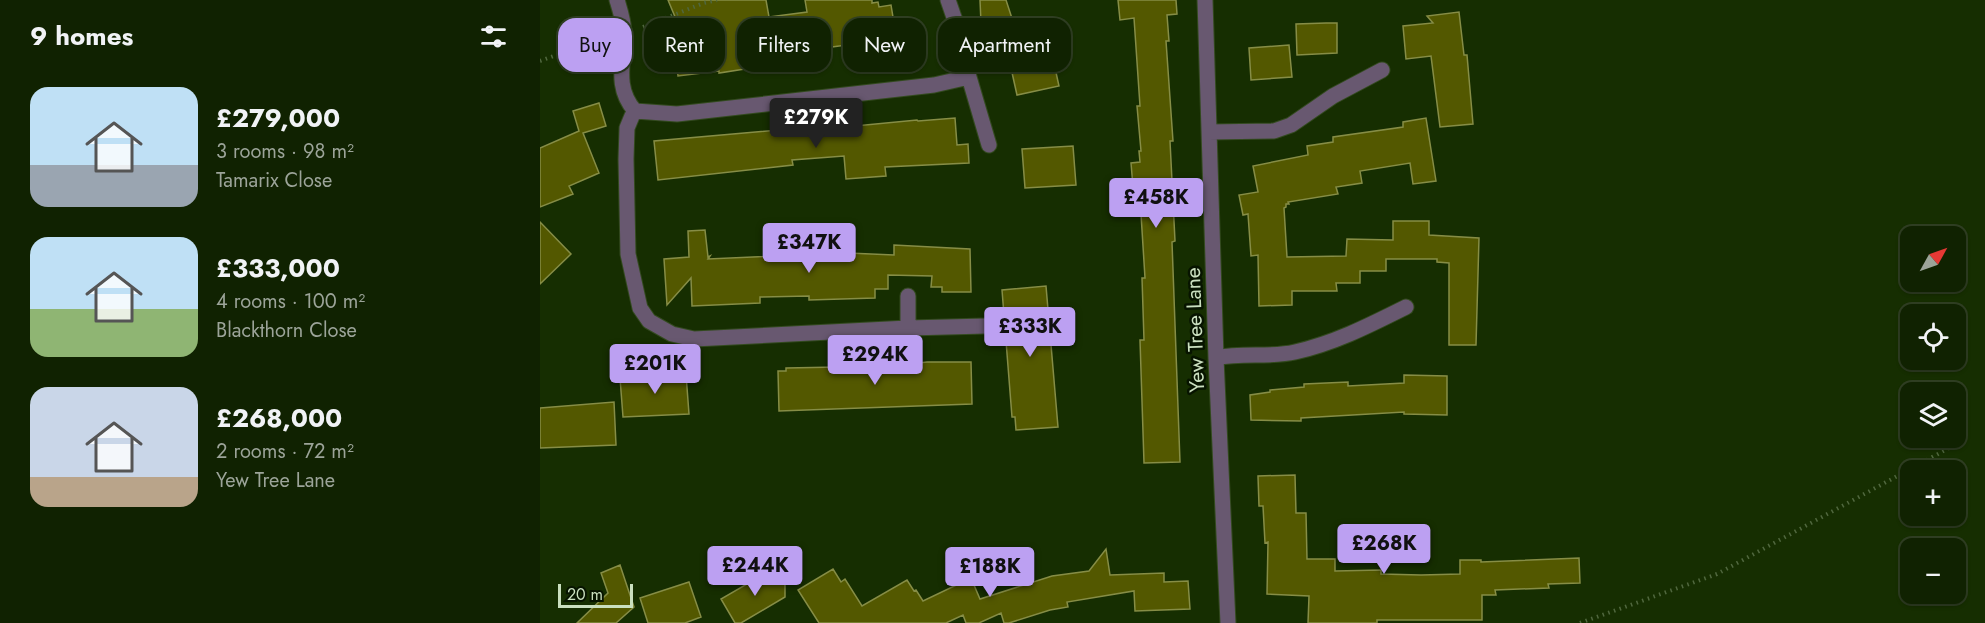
<!DOCTYPE html>
<html lang="en">
<head>
<meta charset="utf-8">
<style>
	:root { --surface:#102201; --page:#1e2f10; --text:#f1f3f6; --muted:#9ca499; --line:#303f23; --accent:#bca0f2 }
	body { margin:0; font-family:Jost,sans-serif; background:var(--page); color:var(--text); height:100vh; display:flex; flex-direction:column; font-size:22px; white-space:nowrap }
	* { box-sizing:border-box; margin:0 }
	p { font-size:20px; color:var(--muted) }
	.icon { flex:none; width:33px; height:33px; fill:none; stroke:currentColor; stroke-width:2; stroke-linecap:round; stroke-linejoin:round }
	.map { position:relative; flex:1; overflow:hidden }
	.details { display:flex; flex-direction:column; background:var(--surface); width:540px }
	.details>* { flex:none }
	.hud { position:absolute; left:18px; top:18px; width:570px; height:54px; display:flex; gap:12px }
	.needle { width:39px; rotate:50deg }
	.buttons { position:absolute; left:1360px; top:226px; display:grid; gap:12px }
	.buttons a { display:grid; place-items:center; width:66px; height:66px; border-radius:12px; background:var(--surface); box-shadow:0 2px 4px #0004,0 0 0 2px var(--line); font-size:30px }
	.scale { position:absolute; left:18px; bottom:15px; width:75px; box-sizing:border-box; padding-left:6px; border:3px solid #cadfbf; border-top:0; font-size:16px; line-height:21px; white-space:nowrap; color:#cadfbf; -webkit-text-stroke:4px #071400; paint-order:stroke }
	.price { position:absolute; translate:-50% -51px; padding:0 14px; border-radius:6px; background:var(--accent); color:#111; font-size:20px; line-height:39px; filter:drop-shadow(0 2px 3px #0008) }
	.price::after { content:''; position:absolute; left:50%; top:36px; width:18px; height:14px; margin-left:-9px; background:inherit; clip-path:polygon(0 0,100% 0,50% 100%) }
	.price.current { background:#222; color:#fff }
	ul { padding:0; list-style:none }
	li { display:flex; align-items:center; gap:18px; height:150px; padding:0 30px }
	li span { display:grid; place-items:center; flex:none; width:168px; height:120px; border-radius:18px; color:#555 }
	li>.icon { margin-inline-start:auto }
	span .icon { width:72px; height:72px; fill:#fffc; stroke-width:1 }
	li b { font-size:26px }
	h2 { display:flex; justify-content:space-between; align-items:center; height:72px; padding:0 30px; font-size:26px }
	.tag { padding:0 21px; border-radius:18px; background:var(--surface); box-shadow:0 2px 4px #0004,0 0 0 2px var(--line); font-size:21px; line-height:54px }
	.tag.current { background:var(--accent); color:#111 }
	main { display:flex; flex:1; min-height:0 }
	.map>svg:first-child { display:block }
	.building { fill:#535800; stroke:#868d46; stroke-width:1.5 }
	.lines { fill:none; stroke-linecap:round; stroke-linejoin:round }
	.minor-casing { stroke:#334a1f; stroke-width:17 }
	.path { stroke:#50673e; stroke-width:4; stroke-dasharray:1.5 4.5; stroke-linecap:butt }
	.minor { stroke:#685870; stroke-width:15 }
	.labels { text-anchor:middle; stroke-width:5; stroke-linejoin:round; paint-order:stroke }
	.street-label { font-size:21px; fill:#cadfbf; stroke:#071400 }
</style>
</head>
<body>
<main>
<section class="details">
<h2>9 homes<svg class="icon" aria-label="filters" viewBox="0 0 24 24"><path d="M4 7h16M4 17h16"/><circle cx="9" cy="7" r="2"/><circle cx="15" cy="17" r="2"/></svg></h2>
<ul>
<li><span style="background:linear-gradient(#bfe0f5 65%,#9aa5b1 0)"><svg class="icon" aria-label="home" viewBox="0 0 24 24"><path d="M3 11l9-7 9 7M6 9v11h12V9"/></svg></span><div><b>£279,000</b><p>3 rooms · 98 m²</p><p>Tamarix Close</p></div></li>
<li><span style="background:linear-gradient(#bfe0f5 60%,#8fb573 0)"><svg class="icon" aria-label="home" viewBox="0 0 24 24"><path d="M3 11l9-7 9 7M6 9v11h12V9"/></svg></span><div><b>£333,000</b><p>4 rooms · 100 m²</p><p>Blackthorn Close</p></div></li>
<li><span style="background:linear-gradient(#c9d6e8 75%,#b9a48a 0)"><svg class="icon" aria-label="home" viewBox="0 0 24 24"><path d="M3 11l9-7 9 7M6 9v11h12V9"/></svg></span><div><b>£268,000</b><p>2 rooms · 72 m²</p><p>Yew Tree Lane</p></div></li>
</ul>
</section>
<div class="map">
<svg width="1445" height="623" viewBox="0 0 1445 623">
	<rect width="100%" height="100%" fill="#162e01"/>
	<!-- building -->
	<path class="building" d="M 128,0 L 226,0 L 229,17 L 267,12 L 265,0 L 332,0 L 332,3 L 338,2 L 339,7 L 351,5 L 354,23 L 366,20 L 369,40 L 322,48 L 321,43 L 270,50 L 270,52 L 248,55 L 250,62 L 179,73 L 179,71 L 138,76 L 135,50 L 148,48 Z
		M 440,0 L 466,0 L 481,46 L 461,53 L 450,22 L 441,23 Z
		M 578,0 L 636,0 L 637,14 L 627,15 L 629,41 L 626,41 L 633,141 L 630,141 L 635,241 L 632,242 L 640,462 L 604,463 L 600,340 L 604,340 L 602,278 L 605,278 L 600,198 L 594,199 L 591,163 L 600,162 L 599,151 L 601,151 L 597,106 L 600,106 L 594,18 L 580,20 Z
		M 919,12 L 924,55 L 927,55 L 933,124 L 900,127 L 891,56 L 866,59 L 863,26 L 893,23 L 887,16 Z
		M 786,23 L 797,23 L 797,53 L 757,55 L 756,24 Z
		M 749,45 L 752,77 L 711,80 L 709,48 Z
		M 511,50 L 519,86 L 477,95 L 469,59 Z
		M 59,103 L 66,126 L 43,133 L 59,173 L 29,186 L 33,194 L 0,207 L 0,148 L 39,131 L 33,111 Z
		M 415,118 L 417,145 L 428,144 L 429,163 L 345,167 L 346,176 L 306,179 L 304,156 L 252,160 L 253,165 L 118,180 L 114,141 L 250,129 L 250,131 L 294,128 L 377,120 L 378,121 Z
		M 886,118 L 896,181 L 873,184 L 870,163 L 820,171 L 822,183 L 796,187 L 798,194 L 748,202 L 749,204 L 746,204 L 746,207 L 744,208 L 747,257 L 806,256 L 807,239 L 853,240 L 853,221 L 889,221 L 889,235 L 939,238 L 936,345 L 909,345 L 909,263 L 897,262 L 897,259 L 846,259 L 846,271 L 820,271 L 820,283 L 796,283 L 797,291 L 752,291 L 752,305 L 719,306 L 718,255 L 711,256 L 708,214 L 703,215 L 699,195 L 718,192 L 713,166 L 768,155 L 767,146 L 793,142 L 793,137 L 863,127 L 863,122 Z
		M 533,146 L 536,185 L 485,188 L 482,149 Z
		M 0,222 L 31,254 L 0,284 Z
		M 165,230 L 168,257 L 170,256 L 168,259 L 308,253 L 354,255 L 354,245 L 430,249 L 431,292 L 402,292 L 402,287 L 391,287 L 392,276 L 348,275 L 348,289 L 335,289 L 335,298 L 269,300 L 269,296 L 220,297 L 220,303 L 152,306 L 151,278 L 127,305 L 124,259 L 149,257 L 148,231 Z
		M 506,286 L 518,427 L 476,430 L 475,417 L 472,417 L 462,290 Z
		M 387,362 L 431,362 L 432,404 L 239,411 L 238,371 L 246,371 L 246,368 L 352,366 Z
		M 135,373 L 135,375 L 146,374 L 149,414 L 83,417 L 80,378 Z
		M 864,375 L 907,376 L 907,415 L 864,414 L 864,412 L 761,418 L 761,421 L 711,420 L 710,395 L 730,392 L 730,390 L 764,387 L 764,384 L 808,382 L 808,386 L 864,383 Z
		M 74,402 L 76,445 L 0,448 L 0,408 Z
		M 755,475 L 756,513 L 766,513 L 767,559 L 795,559 L 795,571 L 841,570 L 841,574 L 881,575 L 920,574 L 920,560 L 941,560 L 941,562 L 1039,558 L 1040,583 L 1008,584 L 1009,588 L 955,590 L 956,595 L 942,595 L 942,620 L 837,620 L 837,623 L 768,623 L 769,596 L 727,594 L 728,542 L 725,543 L 723,506 L 719,506 L 718,476 Z
		M 566,549 L 570,575 L 624,573 L 624,582 L 648,581 L 650,609 L 595,611 L 594,591 L 527,602 L 528,607 L 510,610 L 469,623 L 464,623 L 461,613 L 439,623 L 426,623 L 423,615 L 406,623 L 279,623 L 258,590 L 293,569 L 301,582 L 305,579 L 322,606 L 367,580 L 374,591 L 376,590 L 383,601 L 431,578 L 440,599 L 512,576 L 549,571 Z
		M 80,565 L 94,607 L 76,623 L 37,623 L 68,593 L 61,573 Z
		M 226,573 L 245,573 L 245,597 L 201,623 L 195,623 L 181,599 Z
		M 149,582 L 161,617 L 145,623 L 108,623 L 100,598 Z"/>
	<g class="lines">
		<defs>
			<path id="minor" d="M 77,0 C 80,10 84,22 84,33 C 84,62 74,87 95,111 L 137,114 L 394,85 L 429,77 L 417,26 L 408,0
				M 665,0 L 676,358 L 688,623
				M 429,77 L 449,145
				M 95,111 L 92,116 L 87,128 L 86,159 L 88,254 L 100,308 L 109,321 L 132,334 L 154,339 L 368,328 L 445,326
				M 669,132 L 734,131 L 751,125 L 793,96 L 842,70
				M 368,328 L 368,296
				M 676,358 C 702,352 729,358 755,352 C 795,343 830,325 866,307"/>
		</defs>
		<!-- minor casing -->
		<use href="#minor" class="minor-casing"/>
		<!-- path -->
		<path class="path" d="M 103,27 L 164,3 L 177,0
			M 0,61 L 64,38
			M 1040,623 L 1177,574 L 1420,442"/>
		<!-- minor -->
		<use href="#minor" class="minor"/>
	</g>
	<g class="labels">
		<!-- street labels -->
		<g class="street-label">
			<text transform="translate(655 330) rotate(-92)" y="7">Yew Tree Lane</text>
		</g>
	</g>
</svg>
<div class="buttons">
<a><svg class="needle" viewBox="-14 -14 28 28"><path d="M0-13l5 13h-10z" fill="#e53935"/><path d="M0 13l5-13h-10z" fill="#9ca499"/></svg></a>
<a><svg class="icon" aria-label="locate" viewBox="0 0 24 24"><circle cx="12" cy="12" r="6"/><path d="M12 2v4M12 18v4M2 12h4M18 12h4"/></svg></a>
<a><svg class="icon" aria-label="layers" viewBox="0 0 24 24"><path d="M12 4l9 5-9 5-9-5zM3 14l9 5 9-5"/></svg></a>
<a>+</a>
<a>−</a>
</div>
<div class="scale">20 m</div>
<b class="price current" style="left:276px;top:149px">£279K</b>
<b class="price" style="left:616px;top:229px">£458K</b>
<b class="price" style="left:269px;top:274px">£347K</b>
<b class="price" style="left:490px;top:358px">£333K</b>
<b class="price" style="left:335px;top:386px">£294K</b>
<b class="price" style="left:115px;top:395px">£201K</b>
<b class="price" style="left:844px;top:575px">£268K</b>
<b class="price" style="left:215px;top:597px">£244K</b>
<b class="price" style="left:450px;top:598px">£188K</b>
<div class="hud">
<a class="tag current">Buy</a>
<a class="tag">Rent</a>
<a class="tag">Filters</a>
<a class="tag">New</a>
<a class="tag">Apartment</a>
</div>
</div>
</main>
</body>
</html>
